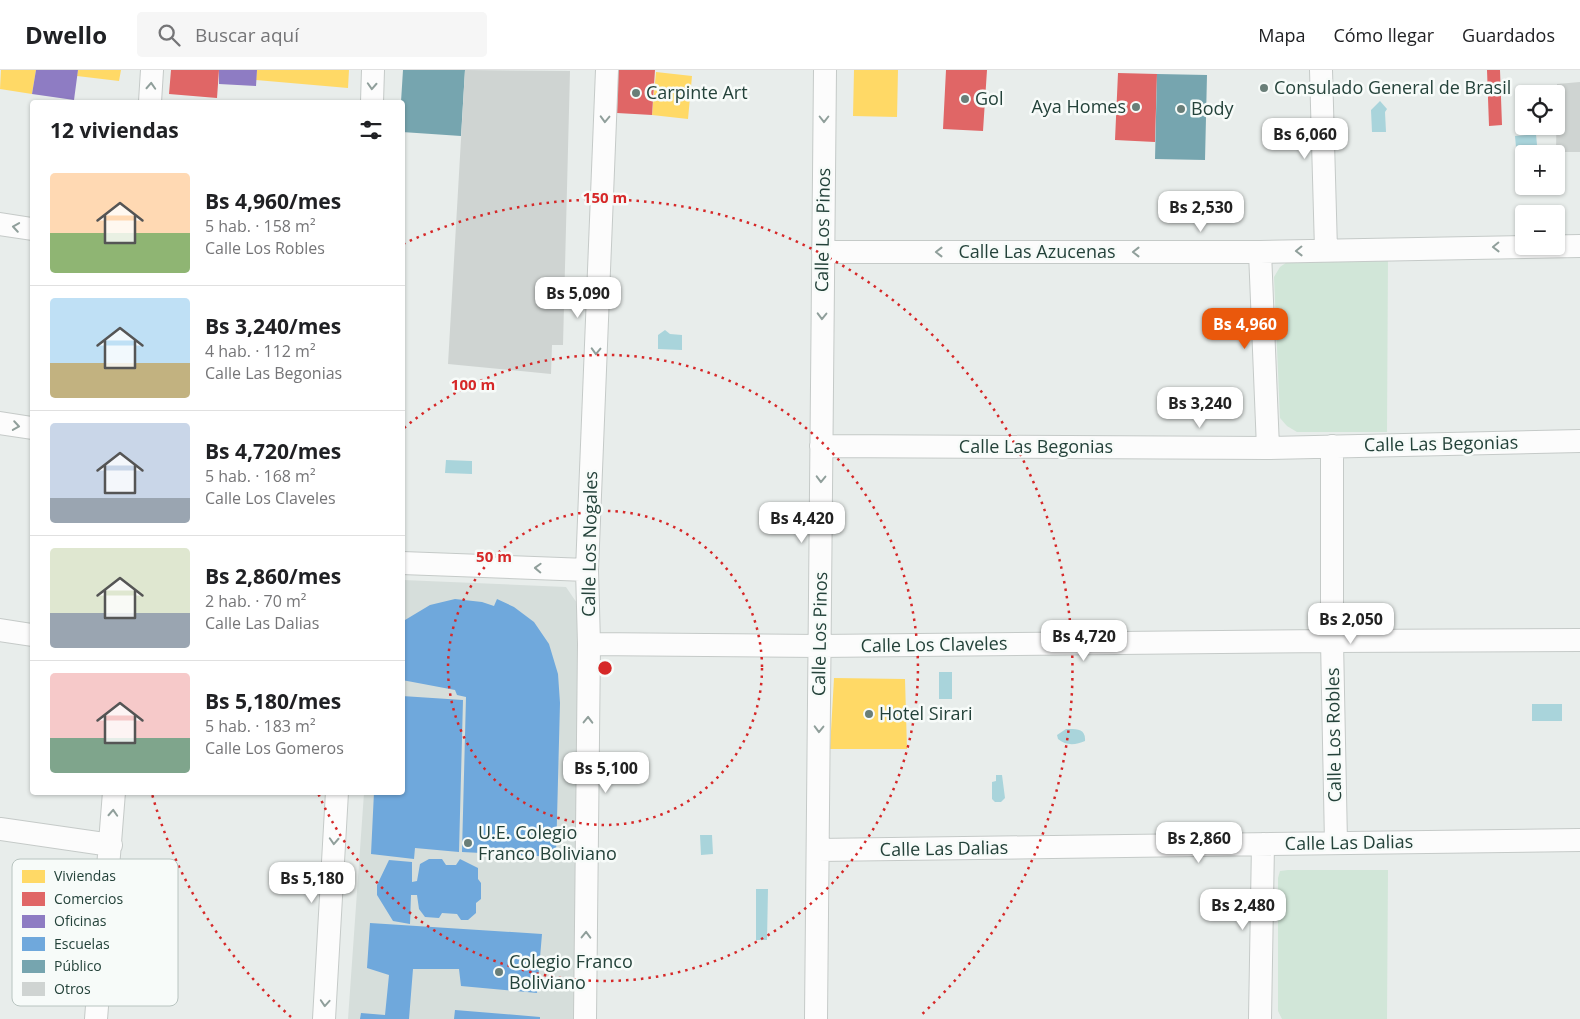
<!DOCTYPE html>
<html lang="es">
<head>
<meta charset="utf-8">
<style>
	:root { --surface:#fff; --page:#f6f6f6; --text:#202124; --muted:#757577; --line:#e0e0e0; --accent:#ea580c }
	body { margin:0; font-family:"Open Sans",sans-serif; background:var(--page); color:var(--text); height:100vh; display:flex; flex-direction:column; font-size:19px; white-space:nowrap }
	* { box-sizing:border-box; margin:0 }
	p { font-size:16px; color:var(--muted) }
	.icon { flex:none; width:28px; height:28px; fill:none; stroke:currentColor; stroke-width:2; stroke-linecap:round; stroke-linejoin:round }
	.map { position:relative; flex:1; overflow:hidden }
	.details { position:absolute; left:30px; top:30px; width:375px; height:695px; display:flex; flex-direction:column; background:var(--surface); border-radius:5px; box-shadow:0 1px 4px #0004 }
	.details>* { flex:none }
	.tools { position:absolute; left:1515px; top:15px; display:grid; gap:10px }
	.tools a { display:grid; place-items:center; width:50px; height:50px; border-radius:5px; background:var(--surface); box-shadow:0 1px 4px #0004; font-size:25px }
	.price { position:absolute; translate:-50% -42px; padding:0 11px; border-radius:10px; background:#fff; color:#222; font-size:16px; line-height:32px; filter:drop-shadow(0 1px 2px #0008) }
	.price::after { content:''; position:absolute; left:50%; top:30px; width:15px; height:11px; margin-left:-8px; background:inherit; clip-path:polygon(0 0,100% 0,50% 100%) }
	.price.active { background:var(--accent); color:#fff }
	ul { padding:0; list-style:none }
	li { display:flex; align-items:center; gap:15px; height:125px; padding:0 20px }
	li+li { border-top:1px solid var(--line) }
	li span { display:grid; place-items:center; flex:none; width:140px; height:100px; border-radius:5px; color:#555 }
	li>.icon { margin-inline-start:auto }
	span .icon { width:60px; height:60px; fill:#fffc; stroke-width:1 }
	li b { font-size:21px }
	h2 { display:flex; justify-content:space-between; align-items:center; height:60px; padding:0 20px; font-size:21px }
	header { display:flex; align-items:center; gap:30px; box-sizing:border-box; height:70px; padding:0 25px; background:var(--surface); border-bottom:1px solid var(--line) }
	header strong { font-size:24px }
	nav { display:flex; gap:28px; margin-inline-start:auto; font-size:18px }
	.search { width:350px; height:45px; background:var(--page); display:flex; align-items:center; gap:12px; box-sizing:border-box; padding:0 18px; border-radius:5px; color:var(--muted); font-size:19px }
	.map>svg:first-child { display:block }
	.built { fill:#d6dedb }
	.green { fill:#d1e6d8 }
	.water { fill:#a9d4db }
	.homes { fill:#ffd966 }
	.shops { fill:#e06666 }
	.offices { fill:#8e7cc3 }
	.schools { fill:#6fa8dc }
	.public { fill:#76a5af }
	.building { fill:#cfd4d2 }
	.lines { fill:none; stroke-linecap:round; stroke-linejoin:round }
	.minor-casing { stroke:#c5cac8; stroke-width:24 }
	.minor { stroke:#fcfcfc; stroke-width:22 }
	.oneway { stroke:#909f9b }
	.ring { fill:none; stroke:#d62828; stroke-width:2.5; stroke-dasharray:2.5 5 }
	.poi-dot { fill:#697e78; stroke:#f7fbf9; stroke-width:2 }
	.labels { text-anchor:middle; stroke-width:5; stroke-linejoin:round; paint-order:stroke }
	.poi-label { font-size:18px; fill:#24423a; stroke:#f7fbf9; text-anchor:start }
	.street-label { font-size:18px; fill:#24423a; stroke:#f7fbf9 }
	.key { fill:#f7fbf9; stroke:#b8c4c0; stroke-width:1 }
	.key-label { font-size:14px; fill:#24423a }
	.centre { fill:#d62828; stroke:#f7fbf9; stroke-width:2.5 }
	.ring-label { font-size:15px; text-anchor:middle; font-weight:bold; fill:#d62828; stroke:#f7fbf9; stroke-width:5; stroke-linejoin:round; paint-order:stroke }
</style>
</head>
<body>
<header>
<strong>Dwello</strong>
<div class="search"><svg class="icon" aria-label="search" viewBox="0 0 24 24"><circle cx="10" cy="10" r="6"/><path d="M15 15l6 6"/></svg>Buscar aquí</div>
<nav><a>Mapa</a><a>Cómo llegar</a><a>Guardados</a></nav>
</header>
<div class="map">
<svg width="1580" height="949" viewBox="0 0 1580 949">
	<rect width="100%" height="100%" fill="#e8edeb"/>
	<!-- built -->
	<path class="built" d="M 403,510 L 566,517 L 579,536 L 574,949 L 348,949 L 364,723 L 402,722 Z"/>
	<!-- green -->
	<path class="green" d="M 1388,186 L 1387,362 L 1297,362 L 1287,356 L 1280,348 L 1274,207 L 1280,197 L 1290,190 Z
		M 1288,800 L 1388,800 L 1387,949 L 1282,949 L 1278,941 L 1278,808 L 1280,801 Z"/>
	<!-- water -->
	<path class="water" d="M 1380,31 L 1387,39 L 1385,42 L 1386,62 L 1372,62 L 1371,40 Z
		M 1536,64 L 1537,75 L 1516,77 L 1515,66 Z
		M 665,260 L 670,264 L 682,265 L 682,280 L 658,279 L 658,265 Z
		M 446,390 L 472,391 L 472,404 L 445,403 Z
		M 939,602 L 952,602 L 952,629 L 939,629 Z
		M 1532,634 L 1562,634 L 1562,651 L 1532,651 Z
		M 1066,659 C 1076,659 1086,658 1085,671 C 1076,675 1066,676 1058,669 L 1057,665 Z
		M 996,705 L 1002,705 L 1005,728 L 1001,732 L 995,732 L 992,729 L 992,712 L 996,711 Z
		M 700,765 L 712,765 L 713,784 L 701,785 Z
		M 756,819 L 768,819 L 767,870 L 756,870 Z"/>
	<!-- homes -->
	<path class="homes" d="M 1,0 L 36,0 L 32,24 L 0,19 Z
		M 78,0 L 121,0 L 119,11 L 77,6 Z
		M 257,0 L 349,0 L 348,18 L 256,10 Z
		M 854,0 L 898,0 L 897,47 L 853,46 Z
		M 503,2 L 548,4 L 550,141 L 536,283 L 495,279 L 482,119 Z
		M 656,2 L 692,6 L 688,49 L 652,45 Z
		M 834,608 L 905,609 L 907,679 L 830,679 Z"/>
	<!-- shops -->
	<path class="shops" d="M 171,0 L 219,0 L 217,28 L 169,24 Z
		M 618,0 L 655,0 L 652,45 L 617,43 Z
		M 946,0 L 987,0 L 983,61 L 943,59 Z
		M 1487,0 L 1500,0 L 1502,55 L 1489,56 Z
		M 1118,3 L 1157,4 L 1155,72 L 1115,70 Z"/>
	<!-- offices -->
	<path class="offices" d="M 36,0 L 78,0 L 74,30 L 32,24 Z
		M 219,0 L 257,0 L 256,16 L 219,14 Z"/>
	<!-- schools -->
	<path class="schools" d="M 455,529 L 482,532 L 494,536 L 497,529 L 514,537 L 534,552 L 549,574 L 558,604 L 560,633 L 556,787 L 462,782 L 466,627 L 457,625 L 455,620 L 402,610 L 402,554 L 405,550 L 430,535 Z
		M 402,626 L 463,630 L 459,782 L 415,778 L 414,789 L 371,784 L 374,722 L 402,722 Z
		M 429,789 L 442,789 L 446,795 L 456,795 L 460,789 L 478,798 L 478,809 L 481,813 L 481,829 L 476,833 L 476,843 L 468,850 L 461,850 L 457,844 L 442,843 L 439,848 L 425,847 L 419,839 L 417,825 L 411,825 L 410,854 L 393,851 L 377,825 L 377,815 L 389,790 L 412,792 L 412,812 L 417,811 L 420,794 Z
		M 370,853 L 542,864 L 537,923 L 461,916 L 459,899 L 413,899 L 409,949 L 360,949 L 361,943 L 385,945 L 389,905 L 367,898 Z
		M 455,940 L 540,947 L 540,949 L 454,949 Z"/>
	<!-- public -->
	<path class="public" d="M 403,0 L 465,0 L 461,66 L 402,62 L 401,32 Z
		M 1157,4 L 1207,5 L 1205,90 L 1155,89 Z"/>
	<!-- building -->
	<path class="building" d="M 465,0 L 570,1 L 563,275 L 552,275 L 551,304 L 448,294 Z
		M 1580,12 L 1580,82 L 1556,82 L 1557,14 Z"/>
	<g class="lines">
		<defs>
			<path id="minor" d="M 1321,0 L 1326,180
				M 150,32 L 152,0
				M 372,32 L 373,0
				M 0,154 L 32,159
				M 823,182 L 1260,182 L 1580,176
				M 1260,182 L 1268,378
				M 0,353 L 32,358
				M 821,376 L 1268,378 L 1580,371
				M 1332,376 L 1332,571 L 1336,773
				M 402,493 L 587,500
				M 0,560 L 32,565
				M 589,574 L 819,576 L 1332,571 L 1580,570
				M 0,759 L 111,775
				M 818,780 L 1580,770
				M 96,949 L 114,722
				M 324,949 L 337,722
				M 585,949 L 589,574 L 587,500 L 607,0
				M 816,949 L 825,0
				M 1260,949 L 1263,774"/>
		</defs>
		<!-- minor casing -->
		<use href="#minor" class="minor-casing"/>
		<!-- minor -->
		<use href="#minor" class="minor"/>
	</g>
	<!-- one-way arrows -->
	<defs><path id="oneway-chevron" d="M-2-3.5L2.5 0L-2 3.5" fill="none" stroke-width="1.6" stroke-linecap="round" stroke-linejoin="round" transform="scale(1.25)"/></defs>
	<g class="oneway">
		<use href="#oneway-chevron" transform="translate(151 16) rotate(-87)"/>
		<use href="#oneway-chevron" transform="translate(372 16) rotate(93)"/>
		<use href="#oneway-chevron" transform="translate(605 49) rotate(92)"/>
		<use href="#oneway-chevron" transform="translate(824 49) rotate(90)"/>
		<use href="#oneway-chevron" transform="translate(16 157) rotate(-171)"/>
		<use href="#oneway-chevron" transform="translate(1496 177) rotate(179)"/>
		<use href="#oneway-chevron" transform="translate(1299 181) rotate(179)"/>
		<use href="#oneway-chevron" transform="translate(939 182) rotate(-180)"/>
		<use href="#oneway-chevron" transform="translate(1136 182) rotate(-180)"/>
		<use href="#oneway-chevron" transform="translate(822 246) rotate(91)"/>
		<use href="#oneway-chevron" transform="translate(596 281) rotate(92)"/>
		<use href="#oneway-chevron" transform="translate(16 356) rotate(9)"/>
		<use href="#oneway-chevron" transform="translate(821 409) rotate(91)"/>
		<use href="#oneway-chevron" transform="translate(538 498) rotate(-178)"/>
		<use href="#oneway-chevron" transform="translate(588 650) rotate(-89)"/>
		<use href="#oneway-chevron" transform="translate(819 659) rotate(91)"/>
		<use href="#oneway-chevron" transform="translate(113 743) rotate(-87)"/>
		<use href="#oneway-chevron" transform="translate(334 771) rotate(93)"/>
		<use href="#oneway-chevron" transform="translate(586 865) rotate(-89)"/>
		<use href="#oneway-chevron" transform="translate(325 933) rotate(94)"/>
	</g>
	<!-- distance rings -->
	<g class="ring">
		<circle cx="605" cy="598" r="157"/>
		<path d="M404 358A313 313 0 1 1 318 723"/>
		<path d="M291 947A470 470 0 0 1 152 724M403 174A470 470 0 0 1 919 947"/>
	</g>
	<!-- markers -->
	<g class="poi-dot">
		<circle cx="1264" cy="18" r="5"/>
		<circle cx="636" cy="23" r="5"/>
		<circle cx="965" cy="29" r="5"/>
		<circle cx="1136" cy="37" r="5"/>
		<circle cx="1181" cy="39" r="5"/>
		<circle cx="869" cy="644" r="5"/>
		<circle cx="468" cy="773" r="5"/>
		<circle cx="499" cy="902" r="5"/>
	</g>
	<g class="labels">
		<!-- poi labels -->
		<g class="poi-label">
			<text x="1274" y="24">Consulado General de Brasil</text>
			<text x="646" y="29">Carpinte Art</text>
			<text x="975" y="35">Gol</text>
			<text x="1126" y="43" text-anchor="end">Aya Homes</text>
			<text x="1191" y="45">Body</text>
			<text x="879" y="650">Hotel Sirari</text>
			<text x="478" y="769">U.E. Colegio<tspan x="478" dy="21">Franco Boliviano</tspan></text>
			<text x="509" y="898">Colegio Franco<tspan x="509" dy="21">Boliviano</tspan></text>
		</g>
		<!-- street labels -->
		<g class="street-label">
			<text transform="translate(823 160) rotate(-89)" y="6">Calle Los Pinos</text>
			<text x="1037" y="188">Calle Las Azucenas</text>
			<text transform="translate(1441 374) rotate(-1)" y="6">Calle Las Begonias</text>
			<text x="1036" y="383">Calle Las Begonias</text>
			<text transform="translate(590 474) rotate(-89)" y="6">Calle Los Nogales</text>
			<text transform="translate(820 564) rotate(-89)" y="6">Calle Los Pinos</text>
			<text transform="translate(934 575) rotate(-1)" y="6">Calle Los Claveles</text>
			<text transform="translate(1334 665) rotate(-91)" y="6">Calle Los Robles</text>
			<text transform="translate(1349 773) rotate(-1)" y="6">Calle Las Dalias</text>
			<text transform="translate(944 779) rotate(-1)" y="6">Calle Las Dalias</text>
		</g>
	</g>
	<!-- legend -->
	<rect x="12" y="789" width="166" height="147" rx="8" class="key"/>
	<rect x="22" y="800" width="23" height="13" fill="#ffd966"/>
	<rect x="22" y="822" width="23" height="14" fill="#e06666"/>
	<rect x="22" y="845" width="23" height="13" fill="#8e7cc3"/>
	<rect x="22" y="867" width="23" height="14" fill="#6fa8dc"/>
	<rect x="22" y="890" width="23" height="13" fill="#76a5af"/>
	<rect x="22" y="912" width="23" height="14" fill="#cfd4d2"/>
	<g class="key-label">
		<text x="54" y="811">Viviendas</text>
		<text x="54" y="834">Comercios</text>
		<text x="54" y="856">Oficinas</text>
		<text x="54" y="879">Escuelas</text>
		<text x="54" y="901">Público</text>
		<text x="54" y="924">Otros</text>
	</g>
	<circle cx="605" cy="598" r="8" class="centre"/>
	<g class="ring-label">
		<text x="605" y="133">150 m</text>
		<text x="473" y="320">100 m</text>
		<text x="494" y="492">50 m</text>
	</g>
</svg>
<div class="tools">
<a><svg class="icon" aria-label="locate" viewBox="0 0 24 24"><circle cx="12" cy="12" r="6"/><path d="M12 2v4M12 18v4M2 12h4M18 12h4"/></svg></a>
<a>+</a>
<a>−</a>
</div>
<b class="price" style="left:1305px;top:90px">Bs 6,060</b>
<b class="price" style="left:1201px;top:163px">Bs 2,530</b>
<b class="price" style="left:578px;top:249px">Bs 5,090</b>
<b class="price active" style="left:1245px;top:280px">Bs 4,960</b>
<b class="price" style="left:1200px;top:359px">Bs 3,240</b>
<b class="price" style="left:802px;top:474px">Bs 4,420</b>
<b class="price" style="left:1351px;top:575px">Bs 2,050</b>
<b class="price" style="left:1084px;top:592px">Bs 4,720</b>
<b class="price" style="left:606px;top:724px">Bs 5,100</b>
<b class="price" style="left:1199px;top:794px">Bs 2,860</b>
<b class="price" style="left:312px;top:834px">Bs 5,180</b>
<b class="price" style="left:1243px;top:861px">Bs 2,480</b>
<section class="details">
<h2>12 viviendas<svg class="icon" aria-label="filters" viewBox="0 0 24 24"><path d="M4 7h16M4 17h16"/><circle cx="9" cy="7" r="2"/><circle cx="15" cy="17" r="2"/></svg></h2>
<ul>
<li><span style="background:linear-gradient(#ffd9b3 60%,#8fb573 0)"><svg class="icon" aria-label="home" viewBox="0 0 24 24"><path d="M3 11l9-7 9 7M6 9v11h12V9"/></svg></span><div><b>Bs 4,960/mes</b><p>5 hab. · 158 m²</p><p>Calle Los Robles</p></div></li>
<li><span style="background:linear-gradient(#bfe0f5 65%,#c2b280 0)"><svg class="icon" aria-label="home" viewBox="0 0 24 24"><path d="M3 11l9-7 9 7M6 9v11h12V9"/></svg></span><div><b>Bs 3,240/mes</b><p>4 hab. · 112 m²</p><p>Calle Las Begonias</p></div></li>
<li><span style="background:linear-gradient(#c9d6e8 75%,#9aa5b1 0)"><svg class="icon" aria-label="home" viewBox="0 0 24 24"><path d="M3 11l9-7 9 7M6 9v11h12V9"/></svg></span><div><b>Bs 4,720/mes</b><p>5 hab. · 168 m²</p><p>Calle Los Claveles</p></div></li>
<li><span style="background:linear-gradient(#dfe7d0 65%,#9aa5b1 0)"><svg class="icon" aria-label="home" viewBox="0 0 24 24"><path d="M3 11l9-7 9 7M6 9v11h12V9"/></svg></span><div><b>Bs 2,860/mes</b><p>2 hab. · 70 m²</p><p>Calle Las Dalias</p></div></li>
<li><span style="background:linear-gradient(#f6c9c9 65%,#7fa58c 0)"><svg class="icon" aria-label="home" viewBox="0 0 24 24"><path d="M3 11l9-7 9 7M6 9v11h12V9"/></svg></span><div><b>Bs 5,180/mes</b><p>5 hab. · 183 m²</p><p>Calle Los Gomeros</p></div></li>
</ul>
</section>
</div>
</body>
</html>
